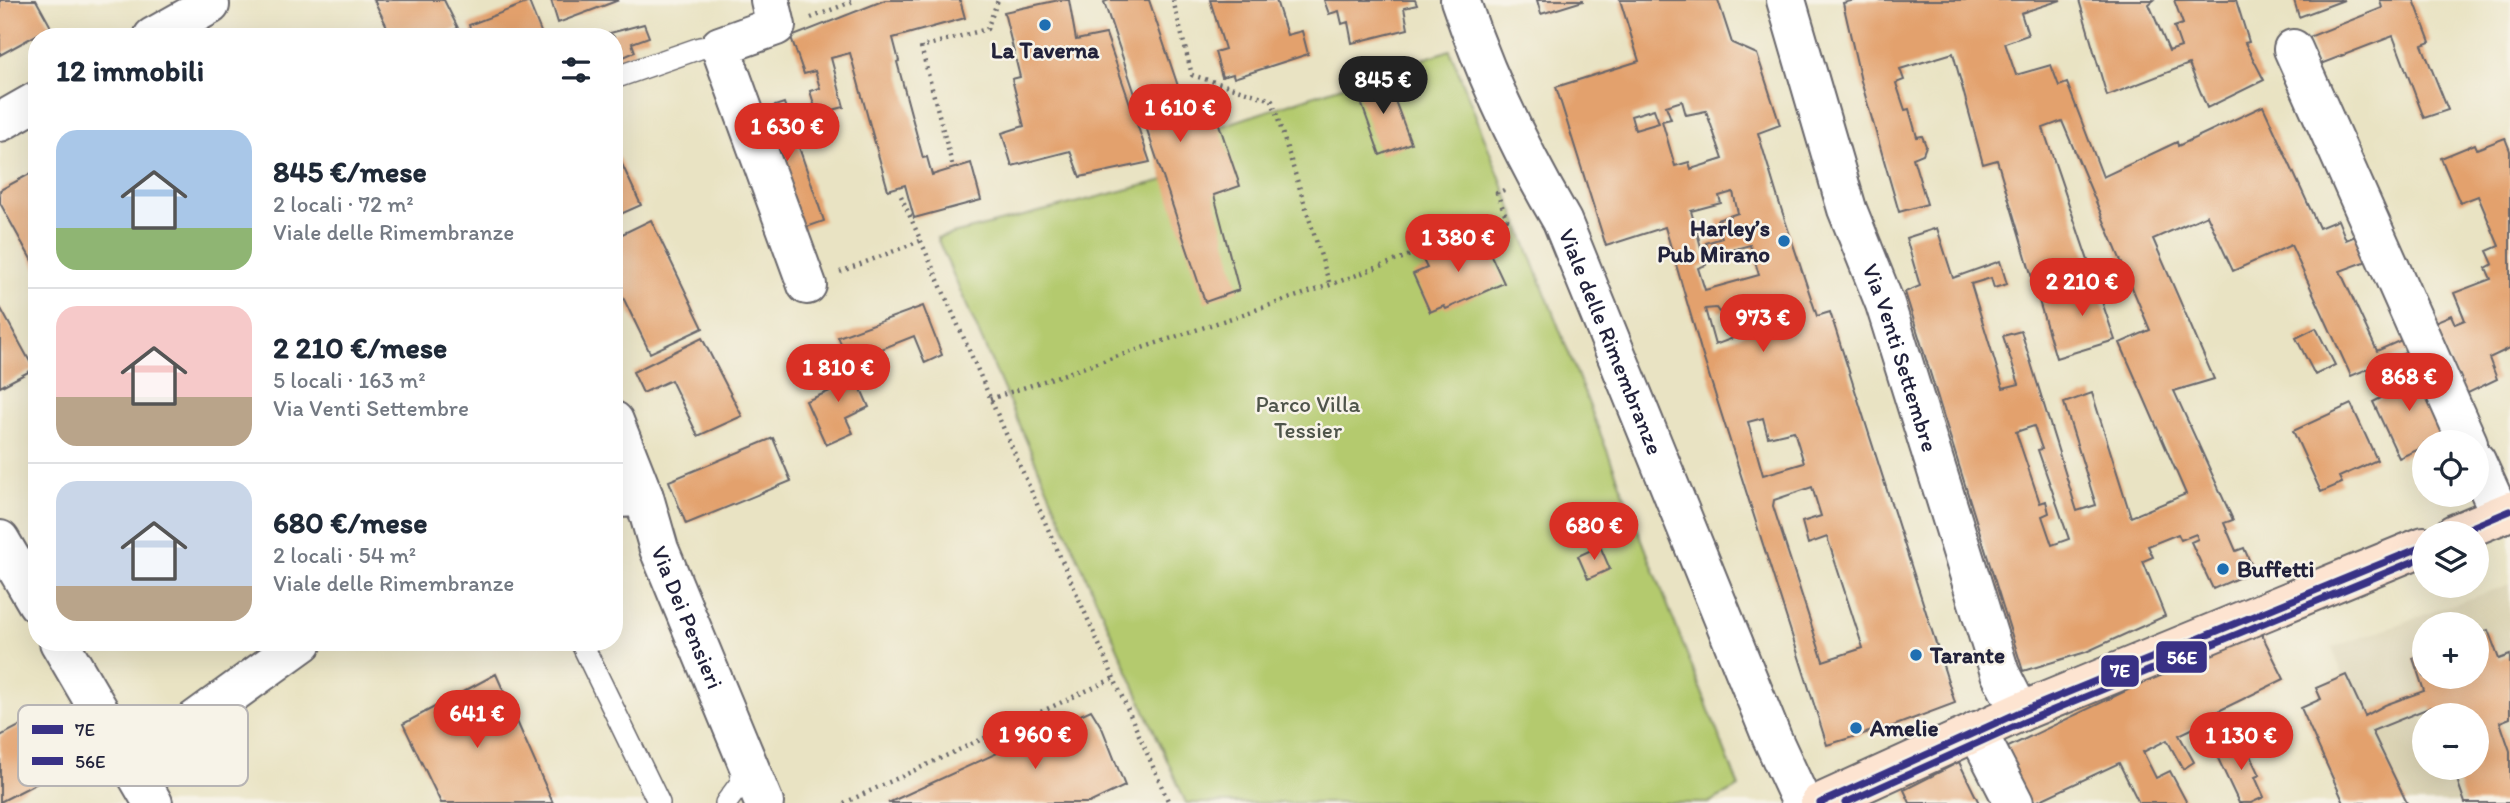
<!DOCTYPE html>
<html lang="it">
<head>
<meta charset="utf-8">
<style>
	:root { --surface:#fff; --page:#f6f6f7; --text:#1f2937; --muted:#747a83; --line:#e0e1e3; --accent:#d93025 }
	body { margin:0; font-family:Itim,sans-serif; background:var(--page); color:var(--text); height:100vh; display:flex; flex-direction:column; font-size:26px; white-space:nowrap }
	* { box-sizing:border-box; margin:0 }
	p { font-size:23px; color:var(--muted) }
	.icon { flex:none; width:38px; height:38px; fill:none; stroke:currentColor; stroke-width:2; stroke-linecap:round; stroke-linejoin:round }
	.map { position:relative; flex:1; overflow:hidden }
	.details { position:absolute; left:28px; top:28px; width:595px; height:623px; display:flex; flex-direction:column; background:var(--surface); border-radius:28px; box-shadow:0 7px 28px #0002 }
	.details>* { flex:none }
	.buttons { position:absolute; left:2412px; top:430px; display:grid; gap:14px }
	.buttons a { display:grid; place-items:center; width:77px; height:77px; border-radius:50%; background:var(--surface); box-shadow:0 7px 28px #0002; font-size:35px }
	.price { position:absolute; translate:-50% -60px; padding:0 16px; border-radius:24px; background:var(--accent); color:#fff; font-size:23px; line-height:46px; filter:drop-shadow(0 2px 4px #0008) }
	.price::after { content:''; position:absolute; left:50%; top:42px; width:21px; height:16px; margin-left:-10px; background:inherit; clip-path:polygon(0 0,100% 0,50% 100%) }
	.price.selected { background:#222; color:#fff }
	ul { padding:0; list-style:none }
	li { display:flex; align-items:center; gap:21px; height:175px; padding:0 28px }
	li+li { border-top:2px solid var(--line) }
	li span { display:grid; place-items:center; flex:none; width:196px; height:140px; border-radius:21px; color:#555 }
	li>.icon { margin-inline-start:auto }
	span .icon { width:84px; height:84px; fill:#fffc; stroke-width:1 }
	li b { font-size:30px }
	h2 { display:flex; justify-content:space-between; align-items:center; height:84px; padding:0 28px; font-size:30px }
	.map>svg:first-child { display:block }
	.built { fill:#dcd4b5; fill-rule:evenodd }
	.green { fill:#b4ca6e; stroke:#6b7654; stroke-width:2 }
	.building { fill:#e3a16d; fill-rule:evenodd }
	.lines { fill:none; stroke-linecap:round; stroke-linejoin:round }
	.service-casing { stroke:#68666b; stroke-width:24 }
	.minor-casing { stroke:#68666b; stroke-width:42 }
	.tertiary-casing { stroke:#68666b; stroke-width:42 }
	.secondary-casing { stroke:#68666b; stroke-width:42 }
	.path { stroke:#68666b; stroke-width:4.5; stroke-dasharray:2 5; stroke-linecap:butt }
	.service { stroke:#fff; stroke-width:21 }
	.minor { stroke:#fff; stroke-width:38 }
	.tertiary { stroke:#fff; stroke-width:38 }
	.secondary { stroke:#fde4d1; stroke-width:38 }
	.bus-1-casing { stroke:#f7f3e8; stroke-width:12 }
	.bus-2-casing { stroke:#f7f3e8; stroke-width:12 }
	.bus-1 { stroke:#393185; stroke-width:7 }
	.bus-2 { stroke:#393185; stroke-width:7 }
	.poi-dot { fill:#1f6fb2; stroke:#f7f3e8; stroke-width:2.5 }
	.labels { text-anchor:middle; stroke-width:5; stroke-linejoin:round; paint-order:stroke }
	.poi-label { font-size:23px; font-weight:bold; fill:#22223b; stroke:#f7f3e8; text-anchor:start }
	.street-label { font-size:23px; fill:#22223b; stroke:#f7f3e8 }
	.park-label { font-size:23px; fill:#4e544a; stroke:#f7f3e8 }
	.key { fill:#f7f3e8; stroke:#b7b4b4; stroke-width:2 }
	.key-label { font-size:19px; fill:#22223b }
	.line-badge { stroke:#f7f3e8; stroke-width:2.5 }
	.badge-label { font-size:19px; text-anchor:middle; font-weight:bold; fill:#fff }
</style>
</head>
<body>
<div class="map">
<svg width="2510" height="803" viewBox="0 0 2510 803">
	<rect width="100%" height="100%" fill="#f7f3e8"/>
	<filter id="ink" filterUnits="userSpaceOnUse"><feTurbulence type="fractalNoise" baseFrequency=".0143" numOctaves="2"/><feDisplacementMap in="SourceGraphic" scale="14" xChannelSelector="R" yChannelSelector="G"/><feConvolveMatrix kernelMatrix="1 2 1 2 8 2 1 2 1" color-interpolation-filters="sRGB"/></filter>
	<filter id="wash" filterUnits="userSpaceOnUse"><feTurbulence type="fractalNoise" baseFrequency=".00686" numOctaves="4" result="noise"/><feDisplacementMap in="SourceGraphic" scale="28" xChannelSelector="R" yChannelSelector="G"/><feGaussianBlur stdDeviation="1.57" result="paint"/><feColorMatrix in="noise" values="0 0 0 0 0 0 0 0 0 0 0 0 0 0 0 0 0 1.4 0 .05"/><feComposite in="paint" operator="in"/></filter>
	<g filter="url(#wash)">
		<rect width="100%" height="100%" fill="#e9e3c3"/>
		<!-- built -->
		<path class="built" d="M 2510,584 L 2510,803 L 2344,803 L 2301,708 L 2321,699 L 2316,688 L 2343,676 L 2332,648 ZM 2424,625 L 2476,625 L 2476,677 L 2424,677 ZM 2424,716 L 2476,716 L 2476,768 L 2424,768 Z"/>
		<!-- green -->
		<path class="green" d="M 1450,50 L 1739,787 L 1708,803 L 1186,803 L 937,238 L 1208,169 L 1201,133 Z"/>
		<g id="blocks">
			<!-- building -->
			<path class="building" d="M 0,0 L 36,0 L 51,27 L 0,55 Z
				M 374,0 L 444,0 L 458,28 L 441,37 L 392,37 Z
				M 551,0 L 619,0 L 558,23 Z
				M 885,0 L 960,0 L 965,18 L 893,38 L 899,61 L 897,62 L 923,158 L 927,157 L 932,175 L 971,163 L 981,200 L 914,218 L 905,185 L 888,190 L 850,53 L 831,58 L 844,107 L 817,114 L 810,91 L 820,88 L 815,71 L 804,74 L 791,37 Z
				M 1059,0 L 1069,0 L 1076,40 L 1106,34 L 1150,162 L 1080,177 L 1070,151 L 1012,166 L 1002,133 L 1024,126 L 1012,79 L 1020,77 L 1004,12 Z
				M 1109,0 L 1149,0 L 1181,95 L 1206,86 L 1240,186 L 1214,195 L 1239,290 L 1205,302 L 1104,2 Z
				M 1210,0 L 1276,0 L 1287,35 L 1302,31 L 1308,54 L 1234,78 L 1233,74 L 1222,77 L 1215,52 L 1225,49 Z
				M 1324,0 L 1415,0 L 1417,5 L 1404,8 L 1408,29 L 1352,43 L 1348,22 L 1342,24 L 1339,11 L 1329,14 Z
				M 1537,0 L 1583,0 L 1583,1 L 1541,14 Z
				M 1620,0 L 1718,0 L 1732,43 L 1757,54 L 1780,125 L 1758,133 L 1779,202 L 1817,316 L 1830,312 L 1955,703 L 1880,731 L 1879,729 L 1827,745 L 1701,350 L 1665,227 L 1606,246 L 1556,87 L 1639,61 ZM 1682,101 L 1686,115 L 1706,111 L 1723,159 L 1691,169 L 1689,162 L 1675,166 L 1662,121 L 1671,119 L 1666,106 ZM 1654,109 L 1659,123 L 1635,130 L 1631,116 ZM 1733,192 L 1738,213 L 1717,220 L 1722,238 L 1706,243 L 1710,256 L 1750,245 L 1759,275 L 1705,290 L 1698,268 L 1706,265 L 1691,211 L 1721,203 L 1719,196 ZM 1767,298 L 1772,314 L 1741,323 L 1744,334 L 1715,345 L 1705,309 L 1716,308 L 1719,312 ZM 1763,418 L 1768,437 L 1794,431 L 1804,463 L 1763,475 L 1748,422 ZM 1812,487 L 1821,516 L 1802,522 L 1808,544 L 1827,537 L 1863,648 L 1823,661 L 1773,506 L 1774,500 Z
				M 1855,0 L 2061,0 L 2021,13 L 2028,35 L 2005,43 L 2016,75 L 2051,65 L 2059,86 L 2067,83 L 2103,177 L 2177,142 L 2178,146 L 2263,106 L 2319,228 L 2338,220 L 2346,240 L 2358,235 L 2370,260 L 2340,271 L 2377,351 L 2406,338 L 2410,351 L 2351,376 L 2291,245 L 2233,271 L 2207,215 L 2153,239 L 2214,379 L 2174,391 L 2233,520 L 2224,523 L 2236,551 L 2244,548 L 2254,571 L 2213,589 L 2191,542 L 2198,539 L 2196,534 L 2181,540 L 2178,534 L 2148,546 L 2153,557 L 2143,561 L 2165,616 L 2086,652 L 2023,671 L 1905,292 L 1920,286 L 1906,238 L 1937,228 L 1953,278 L 2000,261 L 2007,284 L 1994,288 L 1991,278 L 1971,284 L 2003,388 L 2019,384 L 2003,336 L 2021,331 L 2077,511 L 2096,505 L 2064,403 L 2092,393 L 2131,517 L 2186,494 L 2120,343 L 2150,330 L 2062,121 L 2043,128 L 2115,340 L 2056,358 L 1997,160 L 1983,164 L 1953,53 L 1900,69 L 1904,80 L 1896,83 L 1905,110 L 1909,109 L 1917,137 L 1922,136 L 1926,146 L 1923,154 L 1913,158 L 1927,204 L 1899,212 L 1861,81 L 1843,3 ZM 2034,426 L 2042,449 L 2038,450 L 2069,539 L 2052,545 L 2042,516 L 2049,513 L 2046,501 L 2040,503 L 2016,432 Z
				M 2079,0 L 2154,0 L 2149,4 L 2169,51 L 2181,47 L 2174,27 L 2183,24 L 2174,0 L 2236,0 L 2249,42 L 2245,43 L 2264,80 L 2207,108 L 2189,64 L 2107,96 Z
				M 2294,0 L 2344,0 L 2299,17 Z
				M 2380,0 L 2414,0 L 2430,42 L 2422,45 L 2448,110 L 2424,118 L 2393,36 L 2318,65 L 2309,37 L 2382,8 Z
				M 529,2 L 543,37 L 473,37 L 469,25 Z
				M 644,24 L 649,37 L 632,43 L 635,52 L 619,59 L 614,37 L 610,33 Z
				M 1386,77 L 1411,143 L 1380,155 L 1356,88 Z
				M 784,103 L 824,221 L 801,229 L 747,115 Z
				M 2505,138 L 2510,151 L 2510,348 L 2489,358 L 2497,379 L 2464,395 L 2432,323 L 2451,315 L 2455,324 L 2465,320 L 2454,293 L 2491,279 L 2486,268 L 2493,264 L 2487,251 L 2499,246 L 2478,196 L 2460,203 L 2441,158 L 2475,144 L 2477,149 Z
				M 614,147 L 641,205 L 614,217 Z
				M 37,170 L 37,270 L 0,203 L 0,190 Z
				M 651,220 L 703,328 L 650,353 L 614,279 L 614,238 Z
				M 1481,234 L 1504,283 L 1446,309 L 1444,306 L 1430,312 L 1413,274 L 1427,268 L 1423,260 Z
				M 923,306 L 942,355 L 925,363 L 914,336 L 849,362 L 838,337 Z
				M 0,307 L 34,369 L 0,387 Z
				M 2316,328 L 2335,365 L 2315,375 L 2296,338 Z
				M 702,338 L 742,416 L 698,436 L 671,380 L 643,393 L 633,372 Z
				M 849,362 L 869,407 L 846,418 L 853,433 L 826,445 L 806,401 L 835,389 L 827,371 Z
				M 2416,365 L 2449,435 L 2432,443 L 2424,443 L 2424,447 L 2399,458 L 2373,402 L 2387,395 L 2381,381 Z
				M 2351,404 L 2377,460 L 2339,477 L 2342,483 L 2321,492 L 2293,431 Z
				M 773,438 L 791,481 L 686,524 L 669,481 Z
				M 1600,546 L 1610,569 L 1588,579 L 1578,556 Z
				M 2488,630 L 2499,659 L 2510,655 L 2510,718 L 2500,722 L 2510,751 L 2510,803 L 2465,803 L 2453,768 L 2476,768 L 2476,716 L 2434,716 L 2431,707 L 2372,731 L 2407,803 L 2344,803 L 2301,708 L 2321,699 L 2316,688 L 2346,675 L 2365,716 L 2385,705 L 2424,691 L 2413,658 L 2424,654 L 2424,677 L 2476,677 L 2476,634 Z
				M 2261,633 L 2284,679 L 2200,720 L 2202,724 L 2179,735 L 2194,762 L 2183,769 L 2167,740 L 2143,752 L 2156,778 L 2170,771 L 2187,803 L 2139,803 L 2119,763 L 2034,803 L 2027,803 L 2002,750 L 2176,667 Z
				M 496,674 L 553,803 L 441,803 L 403,724 Z
				M 1091,710 L 1102,728 L 1125,786 L 1089,803 L 888,803 Z
				M 23,724 L 49,777 L 0,802 L 0,736 Z
				M 2243,739 L 2260,775 L 2255,777 L 2264,797 L 2251,803 L 2239,803 L 2215,752 Z
				M 1959,762 L 1979,803 L 1910,803 L 1904,790 Z"/>
		</g>
	</g>
	<g filter="url(#ink)">
		<use href="#blocks" fill-opacity="0" stroke="#68666b" stroke-width="2"/>
		<g class="lines">
			<defs>
				<path id="service" d="M 614,78 L 700,48 L 720,46
					M 581,642 L 659,803
					M 726,803 L 740,784 L 745,763"/>
				<g id="minor">
					<path d="M 770,0 L 776,26 L 720,46 L 807,285"/>
					<path id="s1" d="M 1460,0 C 1486,77 1521,151 1562,221 L 1772,738 L 1802,803"/>
					<path id="s2" d="M 1786,0 L 1847,209 L 1885,304 L 2000,673 L 2020,712"/>
					<path d="M 153,37 L 210,5"/>
					<path d="M 2293,49 L 2468,443"/>
					<path d="M 0,122 L 37,101"/>
					<path d="M 614,421 L 644,497"/>
					<path d="M 2476,461 L 2500,514"/>
					<path id="s3" d="M 614,498 L 644,497 L 659,549 L 764,803"/>
					<path d="M 0,540 L 37,603"/>
					<path d="M 59,642 L 153,803"/>
					<path d="M 129,762 L 194,721 L 303,642"/>
				</g>
				<path id="tertiary" d="M 1977,731 L 2014,803"/>
				<path id="secondary" d="M 2454,534 L 2510,511
					M 1820,803 L 2020,712 L 2424,546"/>
			</defs>
			<!-- service casing -->
			<use href="#service" class="service-casing"/>
			<!-- minor casing -->
			<use href="#minor" class="minor-casing"/>
			<!-- tertiary casing -->
			<use href="#tertiary" class="tertiary-casing"/>
			<!-- secondary casing -->
			<use href="#secondary" class="secondary-casing"/>
			<!-- path -->
			<path class="path" d="M 1173,0 L 1192,75 L 1272,100 L 1330,285
				M 811,18 L 856,0
				M 952,164 L 921,47 L 987,29 L 998,0
				M 901,196 L 1169,803
				M 840,272 L 920,241
				M 990,399 L 1330,285 L 1507,219 L 1497,193 L 1504,190
				M 844,803 L 1114,678"/>
			<!-- service -->
			<use href="#service" class="service"/>
			<!-- minor -->
			<use href="#minor" class="minor"/>
			<!-- tertiary -->
			<use href="#tertiary" class="tertiary"/>
			<!-- secondary -->
			<use href="#secondary" class="secondary"/>
			<defs>
				<path id="bus-1" d="M 2455,534 L 2510,511
					M 1820,803 L 2020,712 L 2424,546"/>
				<path id="bus-2" d="M 1845,803 L 2024,722 L 2424,557"/>
			</defs>
			<!-- bus-1 casing -->
			<use href="#bus-1" class="bus-1-casing"/>
			<!-- bus-2 casing -->
			<use href="#bus-2" class="bus-2-casing"/>
			<!-- bus-1 -->
			<use href="#bus-1" class="bus-1"/>
			<!-- bus-2 -->
			<use href="#bus-2" class="bus-2"/>
		</g>
	</g>
	<!-- markers -->
	<g class="poi-dot">
		<circle cx="1045" cy="25" r="7"/>
		<circle cx="1784" cy="241" r="7"/>
		<circle cx="2223" cy="569" r="7"/>
		<circle cx="1916" cy="655" r="7"/>
		<circle cx="1856" cy="728" r="7"/>
	</g>
	<g class="labels">
		<!-- poi labels -->
		<g class="poi-label">
			<text x="1045" y="58" text-anchor="middle">La Taverna</text>
			<text x="1770" y="236" text-anchor="end">Harley’s<tspan x="1770" dy="26">Pub Mirano</tspan></text>
			<text x="2237" y="577">Buffetti</text>
			<text x="1930" y="663">Tarante</text>
			<text x="1870" y="736">Amelie</text>
		</g>
		<!-- street labels -->
		<g class="street-label">
			<text dy="8" stroke="none"><textPath href="#s1" startOffset="374">Viale delle Rimembranze</textPath></text>
			<text dy="8" stroke="none"><textPath href="#s2" startOffset="376">Via Venti Settembre</textPath></text>
			<text dy="8" stroke="none"><textPath href="#s3" startOffset="158">Via Dei Pensieri</textPath></text>
		</g>
		<!-- park labels -->
		<g class="park-label">
			<text x="1308" y="412">Parco Villa<tspan x="1308" dy="26">Tessier</tspan></text>
		</g>
	</g>
	<!-- legend -->
	<rect x="18" y="705" width="230" height="81" rx="10" class="key"/>
	<rect x="32" y="725" width="31" height="9" fill="#393185"/>
	<rect x="32" y="757" width="31" height="8" fill="#393185"/>
	<g class="key-label">
		<text x="75" y="736">7E</text>
		<text x="75" y="768">56E</text>
	</g>
	<g class="line-badge">
		<rect x="2155" y="640" width="53" height="34" rx="7" fill="#393185"/>
		<rect x="2100" y="654" width="40" height="34" rx="7" fill="#393185"/>
	</g>
	<g class="badge-label">
		<text x="2182" y="664">56E</text>
		<text x="2120" y="677">7E</text>
	</g>
</svg>
<div class="buttons">
<a><svg class="icon" aria-label="locate" viewBox="0 0 24 24"><circle cx="12" cy="12" r="6"/><path d="M12 2v4M12 18v4M2 12h4M18 12h4"/></svg></a>
<a><svg class="icon" aria-label="layers" viewBox="0 0 24 24"><path d="M12 4l9 5-9 5-9-5zM3 14l9 5 9-5"/></svg></a>
<a>+</a>
<a>−</a>
</div>
<b class="price selected" style="left:1383px;top:116px">845 €</b>
<b class="price" style="left:1180px;top:144px">1 610 €</b>
<b class="price" style="left:787px;top:163px">1 630 €</b>
<b class="price" style="left:1458px;top:274px">1 380 €</b>
<b class="price" style="left:2082px;top:318px">2 210 €</b>
<b class="price" style="left:1763px;top:354px">973 €</b>
<b class="price" style="left:838px;top:404px">1 810 €</b>
<b class="price" style="left:2409px;top:413px">868 €</b>
<b class="price" style="left:1594px;top:562px">680 €</b>
<b class="price" style="left:477px;top:750px">641 €</b>
<b class="price" style="left:1035px;top:771px">1 960 €</b>
<b class="price" style="left:2241px;top:772px">1 130 €</b>
<section class="details">
<h2>12 immobili<svg class="icon" aria-label="filters" viewBox="0 0 24 24"><path d="M4 7h16M4 17h16"/><circle cx="9" cy="7" r="2"/><circle cx="15" cy="17" r="2"/></svg></h2>
<ul>
<li><span style="background:linear-gradient(#a9c7e8 70%,#8fb573 0)"><svg class="icon" aria-label="home" viewBox="0 0 24 24"><path d="M3 11l9-7 9 7M6 9v11h12V9"/></svg></span><div><b>845 €/mese</b><p>2 locali · 72 m²</p><p>Viale delle Rimembranze</p></div></li>
<li><span style="background:linear-gradient(#f6c9c9 65%,#b9a48a 0)"><svg class="icon" aria-label="home" viewBox="0 0 24 24"><path d="M3 11l9-7 9 7M6 9v11h12V9"/></svg></span><div><b>2 210 €/mese</b><p>5 locali · 163 m²</p><p>Via Venti Settembre</p></div></li>
<li><span style="background:linear-gradient(#c9d6e8 75%,#b9a48a 0)"><svg class="icon" aria-label="home" viewBox="0 0 24 24"><path d="M3 11l9-7 9 7M6 9v11h12V9"/></svg></span><div><b>680 €/mese</b><p>2 locali · 54 m²</p><p>Viale delle Rimembranze</p></div></li>
</ul>
</section>
</div>
</body>
</html>
